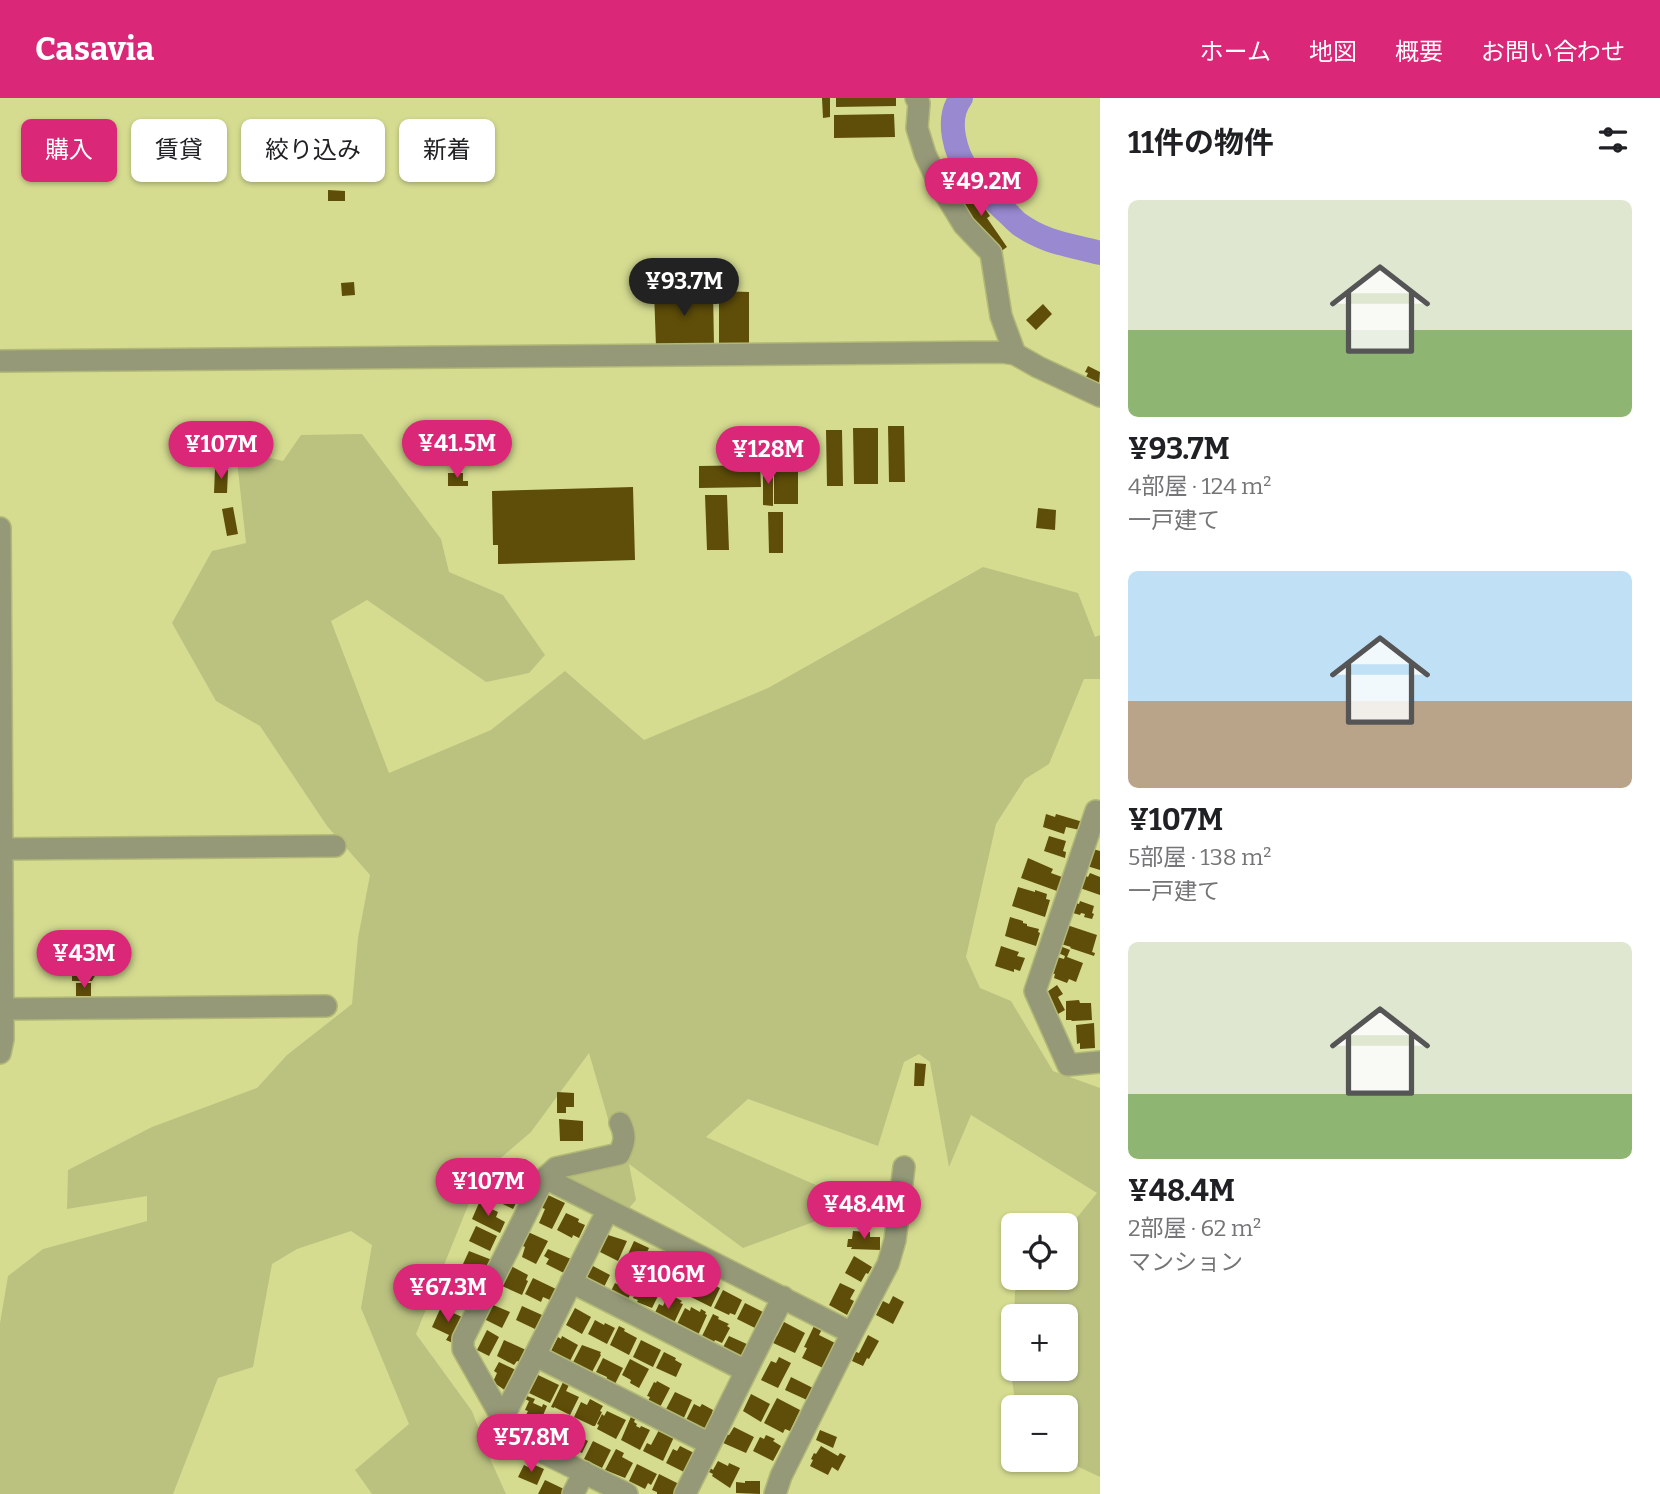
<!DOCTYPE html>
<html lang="ja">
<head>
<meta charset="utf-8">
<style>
	:root { --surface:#fff; --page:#f2f2f2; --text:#202124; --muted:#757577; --accent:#db2777 }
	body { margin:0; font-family:Bitter,"Noto Sans JP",serif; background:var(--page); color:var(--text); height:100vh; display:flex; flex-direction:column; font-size:26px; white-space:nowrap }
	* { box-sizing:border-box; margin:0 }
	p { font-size:23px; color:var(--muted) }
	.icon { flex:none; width:38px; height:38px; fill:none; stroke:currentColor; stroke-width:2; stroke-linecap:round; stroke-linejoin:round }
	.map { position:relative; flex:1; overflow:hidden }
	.drawer { display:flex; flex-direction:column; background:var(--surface); width:560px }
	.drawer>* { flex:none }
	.guide { position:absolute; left:21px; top:21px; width:665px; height:63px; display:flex; gap:14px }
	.fabs { position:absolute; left:1001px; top:1115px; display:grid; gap:14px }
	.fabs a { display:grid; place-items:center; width:77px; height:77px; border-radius:10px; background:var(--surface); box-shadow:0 2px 5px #0004; font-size:35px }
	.price { position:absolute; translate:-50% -60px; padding:0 16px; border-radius:24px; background:var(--accent); color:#fff; font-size:23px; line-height:46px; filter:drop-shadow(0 2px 4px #0008) }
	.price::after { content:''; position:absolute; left:50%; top:42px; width:21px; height:16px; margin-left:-10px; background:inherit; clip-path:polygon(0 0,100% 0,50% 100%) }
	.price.active { background:#222; color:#fff }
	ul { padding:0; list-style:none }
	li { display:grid; align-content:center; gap:14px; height:371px; padding:0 28px }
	li span { display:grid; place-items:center; height:217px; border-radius:10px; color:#555 }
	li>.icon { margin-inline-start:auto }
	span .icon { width:126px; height:126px; fill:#fffc; stroke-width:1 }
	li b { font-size:30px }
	h2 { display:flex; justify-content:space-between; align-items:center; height:84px; padding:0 28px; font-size:30px }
	.tag { padding:0 24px; border-radius:10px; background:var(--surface); box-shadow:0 2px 5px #0004; font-size:24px; line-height:63px }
	.tag.active { background:var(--accent); color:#fff }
	header { display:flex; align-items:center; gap:42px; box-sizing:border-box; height:98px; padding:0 35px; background:var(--accent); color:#fff }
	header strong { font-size:33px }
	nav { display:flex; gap:38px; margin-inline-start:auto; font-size:24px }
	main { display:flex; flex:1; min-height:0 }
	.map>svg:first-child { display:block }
	.green { fill:#bbc280 }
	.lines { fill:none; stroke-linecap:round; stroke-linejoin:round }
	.river { stroke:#9889d0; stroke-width:24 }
	.building { fill:#5f4e09 }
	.minor-casing { stroke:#b2b876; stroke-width:24 }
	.minor { stroke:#959978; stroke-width:21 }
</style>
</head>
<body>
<header>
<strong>Casavia</strong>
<nav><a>ホーム</a><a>地図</a><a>概要</a><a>お問い合わせ</a></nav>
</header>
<main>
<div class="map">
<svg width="1100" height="1396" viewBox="0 0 1100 1396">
	<rect width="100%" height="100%" fill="#d5dc90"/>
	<!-- green -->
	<path class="green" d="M 362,336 L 441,441 L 449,474 L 503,497 L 545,557 L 529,575 L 486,584 L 367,502 L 331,523 L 389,675 L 491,632 L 565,573 L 644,642 L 768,590 L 983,469 L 1078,495 L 1095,539 L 1100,537 L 1100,581 L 1084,581 L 1049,666 L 1025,681 L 996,726 L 966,859 L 980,890 L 1011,903 L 1053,973 L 1100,990 L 1100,1379 L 1064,1362 L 1066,1362 L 1066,1309 L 1016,1309 L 1012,1282 L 1013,1243 L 1013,1270 L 1066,1270 L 1066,1218 L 1014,1218 L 1015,1193 L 1026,1180 L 1066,1180 L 1066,1133 L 1097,1095 L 971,1017 L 949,1069 L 930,964 L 919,956 L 904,964 L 878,1048 L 748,1001 L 706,1039 L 816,1087 L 816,1123 L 743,1150 L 629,1066 L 636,1102 L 629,1110 L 561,1075 L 617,1061 L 627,1065 L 613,1038 L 589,955 L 531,1034 L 480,1078 L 416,1236 L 472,1313 L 492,1365 L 506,1396 L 372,1396 L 355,1372 L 409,1326 L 361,1210 L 372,1147 L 351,1133 L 297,1151 L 272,1166 L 253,1269 L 218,1280 L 173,1396 L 0,1396 L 0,1225 L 8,1178 L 43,1151 L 147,1123 L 147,1098 L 67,1111 L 68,1072 L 152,1029 L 257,990 L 287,957 L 352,906 L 358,840 L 370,777 L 327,728 L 260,628 L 216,603 L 172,525 L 212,453 L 246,445 L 237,363 L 228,350 L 283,363 L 301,337 Z"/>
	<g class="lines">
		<!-- river -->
		<path class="river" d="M 961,0 C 945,21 955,56 970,76 C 979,89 992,100 1003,111 C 1009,116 1014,122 1019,126 C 1045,145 1071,147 1100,155"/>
	</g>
	<!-- building -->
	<path class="building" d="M 822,0 L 830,0 L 830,19 L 823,20 Z
		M 836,0 L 896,0 L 896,8 L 836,9 Z
		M 894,16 L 895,39 L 834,40 L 834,17 Z
		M 968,83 L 973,92 L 969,94 L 973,99 L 976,97 L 990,118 L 987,120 L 1007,149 L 997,156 L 957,96 L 967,90 L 964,85 Z
		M 328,92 L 345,93 L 345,103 L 328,103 Z
		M 354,184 L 355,197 L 342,198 L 341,185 Z
		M 713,192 L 714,248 L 656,249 L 654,193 Z
		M 719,193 L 749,194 L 749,246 L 719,246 Z
		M 1043,206 L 1052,216 L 1036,232 L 1026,222 Z
		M 1088,268 L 1100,274 L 1099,286 L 1086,279 L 1088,275 L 1085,274 Z
		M 888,328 L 904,328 L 905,384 L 889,384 Z
		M 853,330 L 878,330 L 878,386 L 854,386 Z
		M 826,332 L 842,332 L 843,388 L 827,388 Z
		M 760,367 L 761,389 L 699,390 L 699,368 Z
		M 763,368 L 773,368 L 773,408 L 763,407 Z
		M 774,368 L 798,368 L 798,406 L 774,406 Z
		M 215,371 L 228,372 L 227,395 L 214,395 Z
		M 448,375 L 463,375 L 463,383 L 468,383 L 468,388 L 448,388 Z
		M 633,389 L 635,462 L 498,466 L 498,447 L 493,447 L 492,393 Z
		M 705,397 L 727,397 L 729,452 L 707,452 Z
		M 233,409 L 238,436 L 227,438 L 222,411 Z
		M 1038,410 L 1056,412 L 1055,432 L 1036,430 Z
		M 768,414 L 783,414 L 783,455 L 769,455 Z
		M 1046,716 L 1055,719 L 1056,716 L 1083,724 L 1080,732 L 1066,729 L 1064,736 L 1043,729 Z
		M 1049,738 L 1066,743 L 1063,753 L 1066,754 L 1065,760 L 1044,753 Z
		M 1093,751 L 1100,753 L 1100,772 L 1087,768 Z
		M 1028,760 L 1053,771 L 1051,775 L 1062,779 L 1057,793 L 1021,780 Z
		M 1090,775 L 1100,779 L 1100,797 L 1080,790 L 1084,777 L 1088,779 Z
		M 1018,789 L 1035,794 L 1035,792 L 1047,796 L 1046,801 L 1050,802 L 1045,819 L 1012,808 Z
		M 1080,803 L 1094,808 L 1092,815 L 1094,816 L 1092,821 L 1084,819 L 1085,816 L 1081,815 L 1080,817 L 1073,815 L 1076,805 L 1079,806 Z
		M 1010,819 L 1023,823 L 1023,825 L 1027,826 L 1027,828 L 1039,831 L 1038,834 L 1040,835 L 1036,848 L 1005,838 Z
		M 1067,827 L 1097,837 L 1092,854 L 1095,855 L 1094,858 L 1070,850 L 1071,849 L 1061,846 Z
		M 1001,848 L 1019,854 L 1017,858 L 1025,860 L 1020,873 L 1014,871 L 1014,874 L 995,868 Z
		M 1060,848 L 1070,852 L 1067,859 L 1083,865 L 1076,884 L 1069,881 L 1067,885 L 1054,880 L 1055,876 L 1051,875 L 1057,859 L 1064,861 L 1065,858 L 1058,855 Z
		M 74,863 L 96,863 L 96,876 L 92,883 L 72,883 L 72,876 L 74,876 Z
		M 76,885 L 91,885 L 91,898 L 76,898 Z
		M 1057,887 L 1063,896 L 1058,899 L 1065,912 L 1058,916 L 1044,896 Z
		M 1079,902 L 1080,905 L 1091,905 L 1092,922 L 1072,923 L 1071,922 L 1066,922 L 1066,903 Z
		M 1094,925 L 1095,950 L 1080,951 L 1080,945 L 1077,946 L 1076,927 Z
		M 915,965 L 926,966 L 924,988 L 914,988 Z
		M 557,994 L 574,995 L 574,1009 L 566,1009 L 566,1015 L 557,1015 Z
		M 559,1021 L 583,1023 L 583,1043 L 560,1043 Z
		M516 1068a7 7 0 1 1 14 0a7 7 0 1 1-14 0Z
		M 498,1084 L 515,1092 L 510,1102 L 516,1105 L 513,1111 L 490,1100 Z
		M 860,1084 L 885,1086 L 883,1102 L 858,1100 Z
		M 546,1096 L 565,1105 L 552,1131 L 539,1125 L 545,1111 L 540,1109 Z
		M 479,1105 L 498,1114 L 496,1119 L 505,1124 L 500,1135 L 472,1121 Z
		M 877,1105 L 887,1105 L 887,1110 L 882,1110 L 882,1115 L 884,1115 L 884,1128 L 853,1126 L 854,1110 L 877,1110 Z
		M 566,1115 L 579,1121 L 578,1124 L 585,1127 L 579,1140 L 573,1137 L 572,1140 L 557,1132 Z
		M 476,1128 L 497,1138 L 490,1153 L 469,1143 Z
		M 853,1133 L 870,1134 L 870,1139 L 880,1139 L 880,1152 L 851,1151 L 852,1149 L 847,1149 L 848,1141 L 852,1141 Z
		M 528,1134 L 548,1143 L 536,1166 L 522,1159 L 525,1149 L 521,1147 Z
		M 608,1137 L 627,1143 L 618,1163 L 600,1154 Z
		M 634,1143 L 649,1150 L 638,1172 L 630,1168 L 629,1171 L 620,1168 L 622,1164 L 624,1165 Z
		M 548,1151 L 571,1161 L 564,1175 L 546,1166 L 549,1161 L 544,1158 Z
		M 469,1153 L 492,1162 L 484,1177 L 463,1166 Z
		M 854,1158 L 872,1169 L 868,1176 L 866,1175 L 861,1184 L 845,1175 Z
		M 653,1160 L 668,1167 L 666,1172 L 670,1174 L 665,1185 L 645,1175 Z
		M 511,1168 L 528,1177 L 526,1182 L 528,1183 L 522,1197 L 502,1188 L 505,1182 L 504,1181 Z
		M 593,1168 L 610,1177 L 602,1193 L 586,1181 Z
		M 678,1170 L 697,1180 L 692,1190 L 686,1187 L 683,1194 L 669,1187 Z
		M 623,1171 L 639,1179 L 627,1203 L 611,1193 L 615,1185 L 619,1187 L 621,1182 L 618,1181 Z
		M 458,1174 L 470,1182 L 466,1189 L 469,1191 L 466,1198 L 461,1195 L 459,1200 L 448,1194 Z
		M 533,1180 L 556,1191 L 550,1202 L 543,1199 L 541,1204 L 525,1196 Z
		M 700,1184 L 706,1186 L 707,1184 L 720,1190 L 711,1209 L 691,1199 Z
		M 840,1185 L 855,1192 L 850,1201 L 854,1203 L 847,1217 L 829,1207 Z
		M 639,1187 L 659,1196 L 652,1210 L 637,1204 L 638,1202 L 633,1200 Z
		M 723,1192 L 742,1202 L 735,1217 L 730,1215 L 729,1217 L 714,1210 Z
		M 667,1198 L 674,1202 L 675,1199 L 682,1203 L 680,1205 L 683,1206 L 673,1227 L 652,1221 L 659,1206 L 663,1208 Z
		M 893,1198 L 904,1204 L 893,1226 L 876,1217 L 883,1203 L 889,1206 Z
		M 745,1205 L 765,1215 L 757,1231 L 737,1221 Z
		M 491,1206 L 510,1214 L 502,1230 L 484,1221 Z
		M 522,1208 L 542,1217 L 535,1231 L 516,1222 Z
		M 441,1209 L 464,1220 L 453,1245 L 446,1242 L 449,1237 L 432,1229 Z
		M 691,1209 L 700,1214 L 701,1211 L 706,1214 L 705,1216 L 707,1217 L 695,1244 L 676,1228 L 685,1210 L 690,1213 Z
		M 575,1210 L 591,1219 L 582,1236 L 566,1227 Z
		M 713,1216 L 719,1219 L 718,1221 L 729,1226 L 727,1228 L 730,1230 L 722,1245 L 715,1242 L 713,1246 L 699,1244 Z
		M 595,1222 L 604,1227 L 605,1225 L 615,1230 L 607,1246 L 588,1236 Z
		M 784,1224 L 805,1235 L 795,1255 L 771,1244 L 775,1237 L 777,1238 Z
		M 619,1228 L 625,1231 L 624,1233 L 637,1240 L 629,1257 L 610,1247 Z
		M 814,1228 L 822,1231 L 819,1237 L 835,1245 L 823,1270 L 802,1260 L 807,1250 L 804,1249 Z
		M 487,1232 L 499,1239 L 489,1258 L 477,1252 Z
		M 868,1237 L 879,1243 L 869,1261 L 867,1260 L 863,1268 L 852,1263 L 856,1254 L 859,1255 Z
		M 562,1238 L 578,1247 L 570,1263 L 551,1253 L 558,1239 L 561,1241 Z
		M 729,1238 L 749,1247 L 742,1261 L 721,1253 Z
		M 504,1242 L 526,1252 L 520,1264 L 517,1263 L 514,1267 L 497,1258 Z
		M 641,1242 L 661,1252 L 653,1269 L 633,1259 Z
		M 582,1247 L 601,1254 L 600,1256 L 601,1257 L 591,1276 L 572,1266 Z
		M 664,1254 L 676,1260 L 675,1262 L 682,1266 L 676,1279 L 656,1270 Z
		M 779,1259 L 791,1265 L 778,1290 L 761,1282 L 771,1263 L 776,1265 Z
		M 603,1260 L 623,1270 L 615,1286 L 606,1282 L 607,1279 L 596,1274 Z
		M 630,1261 L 649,1271 L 639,1290 L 630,1285 L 631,1282 L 622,1277 Z
		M 499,1264 L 516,1272 L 506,1293 L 493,1284 L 497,1275 L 494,1273 Z
		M 538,1277 L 559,1287 L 550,1305 L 529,1295 Z
		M 791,1279 L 813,1290 L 807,1302 L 785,1292 Z
		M 565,1280 L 571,1283 L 566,1293 L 579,1299 L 570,1317 L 554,1309 L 554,1310 L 551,1309 Z
		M 657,1283 L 670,1290 L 659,1311 L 647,1305 L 650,1299 L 647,1298 L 654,1284 L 656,1285 Z
		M 675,1294 L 692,1302 L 683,1322 L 665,1313 Z
		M 751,1296 L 770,1306 L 761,1324 L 743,1313 Z
		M 527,1298 L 535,1301 L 533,1305 L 542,1309 L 543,1306 L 547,1308 L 535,1336 L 520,1329 L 528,1313 L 525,1312 L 529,1303 L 525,1301 Z
		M 777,1300 L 800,1312 L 790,1333 L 785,1331 L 783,1335 L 764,1325 Z
		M 590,1301 L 603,1308 L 600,1313 L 602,1314 L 595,1328 L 593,1328 L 574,1319 L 581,1304 L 587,1307 Z
		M 694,1306 L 700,1309 L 702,1306 L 713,1312 L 712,1315 L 714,1316 L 706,1332 L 686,1322 Z
		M 607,1313 L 626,1322 L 616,1341 L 597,1331 L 599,1327 L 597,1326 L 602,1316 L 604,1318 Z
		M 633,1314 L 637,1317 L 634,1324 L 637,1326 L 636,1328 L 640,1330 L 641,1328 L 650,1332 L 640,1352 L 621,1342 Z
		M 558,1316 L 568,1321 L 560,1339 L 550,1334 L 549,1337 L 539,1332 L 545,1320 L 554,1324 Z
		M 734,1329 L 754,1339 L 746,1355 L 721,1344 L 725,1336 L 729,1337 Z
		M 568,1330 L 581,1336 L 579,1338 L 588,1343 L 582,1355 L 577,1353 L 575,1357 L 566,1353 L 568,1350 L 560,1346 Z
		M 659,1332 L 674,1339 L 663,1363 L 643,1353 L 647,1345 L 651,1347 Z
		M 820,1332 L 837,1339 L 833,1350 L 816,1342 Z
		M 766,1337 L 775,1341 L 773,1343 L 781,1348 L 773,1363 L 753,1353 L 760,1339 L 764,1341 Z
		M 593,1343 L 611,1352 L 602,1370 L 584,1361 Z
		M 680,1348 L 696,1356 L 686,1375 L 666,1365 L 673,1351 L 677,1353 Z
		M 821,1348 L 838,1358 L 840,1355 L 846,1358 L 838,1373 L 832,1369 L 828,1377 L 810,1368 L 813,1362 L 811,1361 L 814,1355 L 816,1356 Z
		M 616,1351 L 624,1355 L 622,1359 L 633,1365 L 625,1380 L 605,1372 Z
		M 718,1363 L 728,1368 L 729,1365 L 740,1370 L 730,1390 L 712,1378 L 713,1376 L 707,1373 L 709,1369 L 713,1372 Z
		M 530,1365 L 544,1371 L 537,1387 L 518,1379 L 524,1367 L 528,1369 Z
		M 637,1366 L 657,1376 L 651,1387 L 648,1385 L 645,1391 L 629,1383 Z
		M 659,1376 L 679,1386 L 674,1396 L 657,1396 L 657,1394 L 652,1392 Z
		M 545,1382 L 566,1392 L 564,1396 L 538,1396 Z
		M 745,1383 L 760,1383 L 760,1396 L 736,1395 L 736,1384 L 745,1385 Z"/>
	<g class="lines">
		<defs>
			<path id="minor" d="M 916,0 L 919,5 L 917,30 L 925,56 L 939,86 L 964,127 L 991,155 L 1001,218 L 1015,256
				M 0,263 L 1002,254 L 1015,256 L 1038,269 L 1100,298
				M 0,430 L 3,941 L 0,955
				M 1096,713 L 1035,893 L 1068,967 L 1100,964
				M 0,751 L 335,748
				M 3,911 L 326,908
				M 545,1080 L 556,1070 L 619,1056 C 625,1044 626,1037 620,1025
				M 571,1184 L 746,1273
				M 536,1258 L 710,1346
				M 502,1321 C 539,1252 572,1181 608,1112
				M 573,1396 L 584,1374
				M 627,1396 L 518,1342 L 510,1334 L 463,1251 L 463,1241 L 539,1090 L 545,1080 L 852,1235
				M 685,1396 L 783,1199
				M 775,1396 L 781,1378 L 852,1235 L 888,1166 L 895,1142 L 904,1069"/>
		</defs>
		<!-- minor casing -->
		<use href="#minor" class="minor-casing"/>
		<!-- minor -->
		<use href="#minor" class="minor"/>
	</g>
</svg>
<div class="fabs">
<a><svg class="icon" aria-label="locate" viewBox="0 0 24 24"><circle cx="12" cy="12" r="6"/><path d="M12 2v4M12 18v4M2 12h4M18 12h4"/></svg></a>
<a>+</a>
<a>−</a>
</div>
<b class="price" style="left:981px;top:120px">¥49.2M</b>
<b class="price active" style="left:684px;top:220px">¥93.7M</b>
<b class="price" style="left:457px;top:382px">¥41.5M</b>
<b class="price" style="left:221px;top:383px">¥107M</b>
<b class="price" style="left:768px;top:388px">¥128M</b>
<b class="price" style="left:84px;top:892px">¥43M</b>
<b class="price" style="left:488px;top:1120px">¥107M</b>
<b class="price" style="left:864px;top:1143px">¥48.4M</b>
<b class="price" style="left:668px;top:1213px">¥106M</b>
<b class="price" style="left:448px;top:1226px">¥67.3M</b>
<b class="price" style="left:531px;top:1376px">¥57.8M</b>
<div class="guide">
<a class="tag active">購入</a>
<a class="tag">賃貸</a>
<a class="tag">絞り込み</a>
<a class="tag">新着</a>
</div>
</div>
<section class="drawer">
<h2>11件の物件<svg class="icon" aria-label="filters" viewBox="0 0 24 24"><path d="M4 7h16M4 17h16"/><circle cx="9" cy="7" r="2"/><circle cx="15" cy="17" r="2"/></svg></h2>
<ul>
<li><span style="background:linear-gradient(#dfe7d0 60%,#8fb573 0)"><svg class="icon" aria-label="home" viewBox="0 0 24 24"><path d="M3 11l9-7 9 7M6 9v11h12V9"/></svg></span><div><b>¥93.7M</b><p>4部屋 · 124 m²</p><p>一戸建て</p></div></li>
<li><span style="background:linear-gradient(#bfe0f5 60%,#b9a48a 0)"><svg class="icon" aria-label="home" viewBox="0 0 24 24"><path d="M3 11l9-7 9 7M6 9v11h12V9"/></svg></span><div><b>¥107M</b><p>5部屋 · 138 m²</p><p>一戸建て</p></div></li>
<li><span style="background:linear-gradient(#dfe7d0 70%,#8fb573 0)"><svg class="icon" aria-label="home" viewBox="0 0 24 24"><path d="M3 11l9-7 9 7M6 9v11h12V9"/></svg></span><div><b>¥48.4M</b><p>2部屋 · 62 m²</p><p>マンション</p></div></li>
</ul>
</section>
</main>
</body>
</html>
